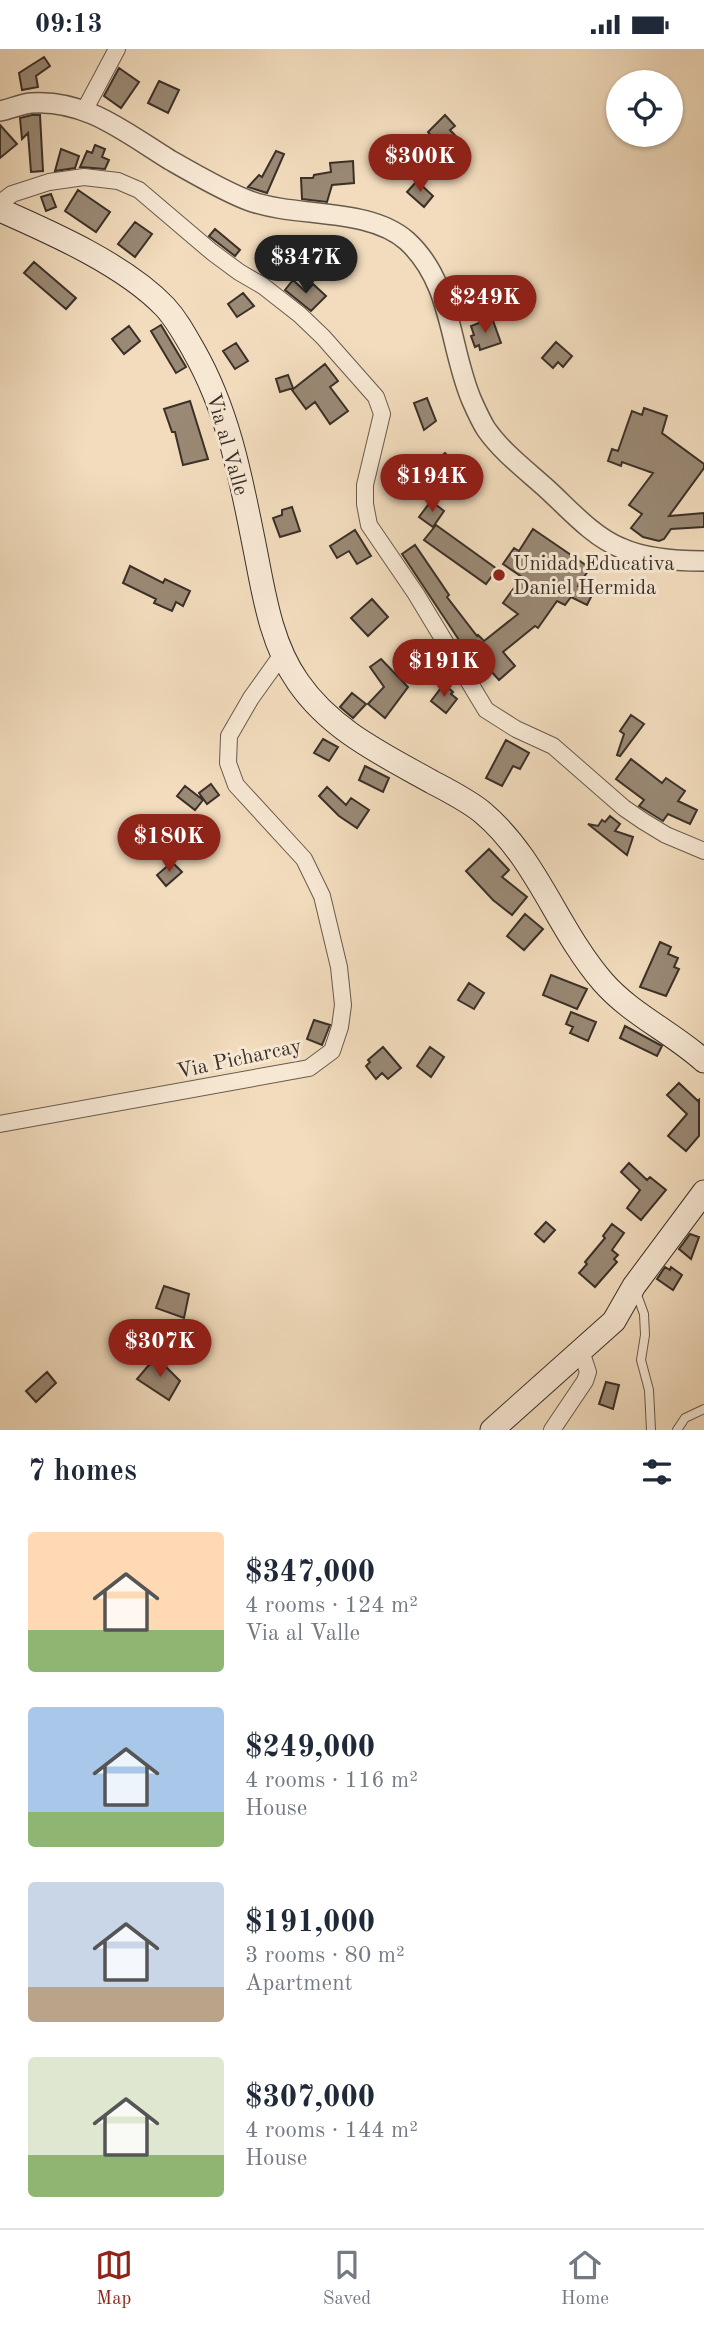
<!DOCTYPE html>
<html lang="en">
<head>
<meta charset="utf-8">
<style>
	:root { --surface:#fff; --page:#f2f2f3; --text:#1f2937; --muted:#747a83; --line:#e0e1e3; --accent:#8f2418 }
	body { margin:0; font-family:"Old Standard TT",serif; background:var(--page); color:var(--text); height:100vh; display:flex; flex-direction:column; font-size:26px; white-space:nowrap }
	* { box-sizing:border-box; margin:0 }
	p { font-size:23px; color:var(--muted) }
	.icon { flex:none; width:38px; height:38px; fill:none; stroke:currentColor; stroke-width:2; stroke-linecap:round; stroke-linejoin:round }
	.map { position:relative; height:1381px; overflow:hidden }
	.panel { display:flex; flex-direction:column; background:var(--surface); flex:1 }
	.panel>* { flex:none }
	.fabs { position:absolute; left:606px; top:21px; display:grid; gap:14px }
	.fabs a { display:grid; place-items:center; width:77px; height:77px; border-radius:50%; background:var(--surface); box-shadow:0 2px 5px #0004; font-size:35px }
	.price { position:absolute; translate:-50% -60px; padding:0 16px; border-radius:24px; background:var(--accent); color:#fff; font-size:23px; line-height:46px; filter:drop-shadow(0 2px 4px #0008) }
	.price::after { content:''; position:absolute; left:50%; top:42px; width:21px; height:16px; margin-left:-10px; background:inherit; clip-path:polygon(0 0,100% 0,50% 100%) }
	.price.active { background:#222; color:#fff }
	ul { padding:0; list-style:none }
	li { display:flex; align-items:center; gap:21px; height:175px; padding:0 28px }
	li span { display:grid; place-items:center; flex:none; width:196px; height:140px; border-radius:7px; color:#555 }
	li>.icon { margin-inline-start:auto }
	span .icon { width:84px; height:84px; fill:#fffc; stroke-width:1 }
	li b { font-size:30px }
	h2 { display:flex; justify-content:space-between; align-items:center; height:84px; padding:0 28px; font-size:30px }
	.status { display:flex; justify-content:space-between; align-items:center; height:49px; padding:0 35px; background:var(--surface); direction:ltr }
	.status svg { height:19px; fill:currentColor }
	.tabs { display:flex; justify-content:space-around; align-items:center; height:98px; border-top:2px solid var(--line); background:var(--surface); font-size:19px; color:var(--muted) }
	.tabs a { display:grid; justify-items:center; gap:4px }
	.tabs .active { color:var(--accent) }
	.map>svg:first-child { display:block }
	.building { fill:#9a8975; stroke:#3a3028; stroke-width:2 }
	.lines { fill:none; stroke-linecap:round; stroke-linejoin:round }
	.service-casing { stroke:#685b4d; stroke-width:10 }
	.minor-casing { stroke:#685b4d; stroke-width:18 }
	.tertiary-casing { stroke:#685b4d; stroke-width:22 }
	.secondary-casing { stroke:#3a3028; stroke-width:25 }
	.service { stroke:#f7e8d4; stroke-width:8 }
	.minor { stroke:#f7e8d4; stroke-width:16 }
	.tertiary { stroke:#f7e8d4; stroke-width:19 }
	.secondary { stroke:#f7e8d4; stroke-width:23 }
	.poi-dot { fill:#8f2418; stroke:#f7e8d4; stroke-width:2.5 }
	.labels { text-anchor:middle; stroke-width:6; stroke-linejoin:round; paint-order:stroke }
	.street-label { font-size:21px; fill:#3a3028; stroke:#f7e8d4 }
	.poi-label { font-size:21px; fill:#3a3028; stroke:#f7e8d4; text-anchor:start }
</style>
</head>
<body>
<div class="status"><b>09:13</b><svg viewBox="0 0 49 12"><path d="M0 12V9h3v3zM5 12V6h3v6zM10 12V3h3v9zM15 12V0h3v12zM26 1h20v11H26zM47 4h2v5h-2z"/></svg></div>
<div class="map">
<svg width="704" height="1381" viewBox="0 0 704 1381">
	<rect width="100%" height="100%" fill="#f2dcbd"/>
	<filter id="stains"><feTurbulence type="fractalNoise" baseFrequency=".00286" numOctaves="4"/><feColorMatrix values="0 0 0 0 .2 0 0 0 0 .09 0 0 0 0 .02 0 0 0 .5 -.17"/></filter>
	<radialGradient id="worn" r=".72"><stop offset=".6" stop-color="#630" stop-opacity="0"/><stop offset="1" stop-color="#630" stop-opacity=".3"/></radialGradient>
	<!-- building -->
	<path class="building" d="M 44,8 L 50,17 L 36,27 L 38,38 L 22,41 L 19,24 Z
		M 119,19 L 139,33 L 121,59 L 104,47 Z
		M 159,32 L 179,41 L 168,64 L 148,54 Z
		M 32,66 L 40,66 L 43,122 L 31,123 L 28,84 L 22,90 L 20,69 Z
		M 445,66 L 455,77 L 450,81 L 465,97 L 459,102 L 462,105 L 453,114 L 428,83 Z
		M 0,76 L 17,95 L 0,109 Z
		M 95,96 L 105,100 L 102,108 L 109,111 L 105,120 L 80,118 L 87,102 L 92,104 Z
		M 61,100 L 79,107 L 75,119 L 55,122 Z
		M 276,102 L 284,105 L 267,144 L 248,138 L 259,126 L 262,128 Z
		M 353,112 L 354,134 L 332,136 L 327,153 L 302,150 L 301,129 L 313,129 L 314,126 L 331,123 L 330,114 Z
		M 417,132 L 433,147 L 424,158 L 407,143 Z
		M 78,141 L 110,163 L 96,183 L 65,162 Z
		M 51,145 L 56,158 L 46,162 L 41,148 Z
		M 135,173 L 152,185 L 135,208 L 118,195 Z
		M 215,180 L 240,201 L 235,207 L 209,187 Z
		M 34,213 L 76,249 L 66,260 L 24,224 Z
		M 293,231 L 306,243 L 313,235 L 326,247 L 311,262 L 285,241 Z
		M 243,244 L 254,257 L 237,268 L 228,255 Z
		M 492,269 L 501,294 L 480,301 L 479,296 L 475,298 L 471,287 L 474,286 L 471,277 Z
		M 161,276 L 186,318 L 176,324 L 151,282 Z
		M 129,277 L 140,292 L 124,305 L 112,290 Z
		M 556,293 L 572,307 L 563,318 L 558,313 L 553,319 L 542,309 Z
		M 236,294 L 248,312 L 235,320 L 223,302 Z
		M 325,315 L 338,332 L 330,338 L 348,362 L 330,375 L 315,353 L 306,360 L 292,341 Z
		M 288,326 L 293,339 L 280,343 L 276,330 Z
		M 427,349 L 436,372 L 424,381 L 414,354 Z
		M 190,352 L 208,410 L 183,416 L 175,383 L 172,383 L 164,360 Z
		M 644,359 L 667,367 L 662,384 L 704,415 L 704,419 L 669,467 L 704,464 L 704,478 L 671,480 L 664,490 L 659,492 L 643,488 L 631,479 L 642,465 L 629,456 L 653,424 L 622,413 L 621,417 L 608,412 L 612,400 L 618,402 L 632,362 L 642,366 Z
		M 445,404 L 456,416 L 445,426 L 434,413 Z
		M 431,452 L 444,462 L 433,478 L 419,468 Z
		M 292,458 L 300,482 L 280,488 L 273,469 L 282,466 L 282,461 Z
		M 436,476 L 497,520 L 486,535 L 424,491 Z
		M 533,480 L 590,519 L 578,537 L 593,544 L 587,556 L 571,548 L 565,556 L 557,552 L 538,579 L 535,577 L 503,603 L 515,617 L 499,631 L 481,611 L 478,614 L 459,591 L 402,505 L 415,496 L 449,546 L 447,548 L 477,587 L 478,586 L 484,592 L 518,565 L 503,554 L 522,528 L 503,515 L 514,499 L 519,502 Z
		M 355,481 L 371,507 L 357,515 L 349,502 L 337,509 L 330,497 Z
		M 130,517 L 163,534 L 165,530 L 190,542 L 183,557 L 176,553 L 172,562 L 154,554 L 156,550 L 123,534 Z
		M 372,550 L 388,568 L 368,587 L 351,569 Z
		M 381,610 L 408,638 L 385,669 L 368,655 L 384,638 L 370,618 Z
		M 444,635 L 453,643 L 451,645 L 457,650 L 446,664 L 431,652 Z
		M 352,644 L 366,655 L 353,669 L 340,658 Z
		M 631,666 L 644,675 L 620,707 L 617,706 L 624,685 L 620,682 Z
		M 323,690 L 338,698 L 329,712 L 314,704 Z
		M 506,691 L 529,704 L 520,720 L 513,717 L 502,737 L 486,729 Z
		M 631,710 L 662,734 L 666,729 L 685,742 L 678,752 L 697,761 L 690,775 L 668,765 L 663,772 L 639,757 L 644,751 L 616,730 Z
		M 365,717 L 389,729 L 383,743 L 359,731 Z
		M 211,735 L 219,746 L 207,755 L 199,744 Z
		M 185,737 L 203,751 L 195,761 L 177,747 Z
		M 327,738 L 346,756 L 351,749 L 369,761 L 357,779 L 339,767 L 319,747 Z
		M 610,767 L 620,775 L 615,782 L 633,788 L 627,806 L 588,775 L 598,777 L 602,771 L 605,773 Z
		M 489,800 L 509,821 L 502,828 L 527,848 L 512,866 L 493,851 L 466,822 Z
		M 172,813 L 182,823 L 166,837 L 157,826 Z
		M 525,865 L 543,880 L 524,901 L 507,887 Z
		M 660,893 L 671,898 L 668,905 L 678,909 L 674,918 L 679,920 L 666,947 L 640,938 Z
		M 551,926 L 587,940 L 577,960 L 543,946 Z
		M 469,934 L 484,944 L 474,960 L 458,951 Z
		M 571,963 L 596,973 L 588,992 L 570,984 L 573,978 L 566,975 Z
		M 314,971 L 330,976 L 322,996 L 307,990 Z
		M 625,977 L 662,997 L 657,1007 L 620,989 Z
		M 383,998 L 401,1019 L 388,1030 L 382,1024 L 376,1030 L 366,1017 L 370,1013 L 368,1011 Z
		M 430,998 L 444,1008 L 431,1028 L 417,1017 Z
		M 679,1034 L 698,1052 L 699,1051 L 699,1087 L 686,1102 L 668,1087 L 687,1065 L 667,1046 Z
		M 629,1114 L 647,1131 L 650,1128 L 666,1141 L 641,1171 L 627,1159 L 640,1141 L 621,1123 Z
		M 546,1173 L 555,1181 L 544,1193 L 535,1185 Z
		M 612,1175 L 624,1184 L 612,1201 L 618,1206 L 614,1210 L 617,1213 L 595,1238 L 579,1224 L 587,1215 L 585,1213 L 605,1189 L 603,1187 Z
		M 690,1185 L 699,1188 L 691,1210 L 679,1200 Z
		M 665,1218 L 670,1221 L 671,1218 L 682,1226 L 673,1241 L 657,1230 Z
		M 164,1237 L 189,1245 L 184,1269 L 156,1259 Z
		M 158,1310 L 180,1332 L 169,1351 L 137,1330 L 148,1317 Z
		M 47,1323 L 56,1334 L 36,1353 L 26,1342 Z
		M 606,1333 L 619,1336 L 613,1360 L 599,1355 Z"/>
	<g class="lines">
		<defs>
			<path id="service" d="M 636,1243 L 644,1265 L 645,1286 L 641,1311 L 649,1341 L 651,1381
				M 677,1381 L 685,1369 L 704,1360"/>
			<path id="minor" d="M 84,62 L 117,0
				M 0,154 L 12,145 L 49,133 L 84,128 L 118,132 L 139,141 L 212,203 L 239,223 L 263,237 L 300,266 L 323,288 L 376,348 L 382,365 L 365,436 L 365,455 L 369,476 L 416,545 L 486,661 L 516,680 L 553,697 L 624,759 L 643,772 L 666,786 L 704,802
				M 0,1075 L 309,1019 L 332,1002 L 340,978 L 343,956 L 339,918 L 322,847 L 304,810 L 236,736 L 228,714 L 229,687 L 251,649 L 281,607
				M 552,1381 L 585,1332 L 588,1323 L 581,1302"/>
			<path id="tertiary" d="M 0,62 C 10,60 21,55 31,54 C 86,50 126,84 170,111 C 191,123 227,144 250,152 C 297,169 369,158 407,192 C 453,234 449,299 472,352 C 476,361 481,372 486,380 C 502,403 526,421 547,440 C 569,460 592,487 621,499 C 645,510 678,512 704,512"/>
			<path id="secondary" d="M 0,161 C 52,184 125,216 165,258 C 177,271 185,286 194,302 C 227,360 240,424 253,490 C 263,538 269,592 298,633 C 331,681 382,705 432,733 C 449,742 467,751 482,763 C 537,809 557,880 603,933 C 632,966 672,983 704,1012
				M 492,1381 L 614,1272 L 634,1237 L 704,1143"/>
		</defs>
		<!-- service casing -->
		<use href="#service" class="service-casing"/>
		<!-- minor casing -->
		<use href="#minor" class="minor-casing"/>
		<!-- tertiary casing -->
		<use href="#tertiary" class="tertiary-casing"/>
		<!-- secondary casing -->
		<use href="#secondary" class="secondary-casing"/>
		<!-- service -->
		<use href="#service" class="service"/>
		<!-- minor -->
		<use href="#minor" class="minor"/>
		<!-- tertiary -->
		<use href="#tertiary" class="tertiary"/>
		<!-- secondary -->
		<use href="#secondary" class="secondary"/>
	</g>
	<!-- markers -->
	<circle class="poi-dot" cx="499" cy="526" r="7"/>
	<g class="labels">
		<!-- street labels -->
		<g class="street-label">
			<text transform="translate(228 395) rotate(74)" y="7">Via al Valle</text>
			<text transform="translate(239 1009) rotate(-12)" y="7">Via Picharcay</text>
		</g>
		<!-- poi labels -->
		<g class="poi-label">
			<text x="513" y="521">Unidad Educativa<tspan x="513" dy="24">Daniel Hermida</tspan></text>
		</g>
	</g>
	<rect width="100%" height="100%" filter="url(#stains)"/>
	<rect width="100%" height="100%" fill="url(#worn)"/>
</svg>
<div class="fabs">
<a><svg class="icon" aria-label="locate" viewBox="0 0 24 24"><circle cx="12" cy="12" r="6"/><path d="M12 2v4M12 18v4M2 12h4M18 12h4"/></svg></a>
</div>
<b class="price" style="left:420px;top:145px">$300K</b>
<b class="price active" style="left:306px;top:246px">$347K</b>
<b class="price" style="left:485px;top:286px">$249K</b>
<b class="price" style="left:432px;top:465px">$194K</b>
<b class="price" style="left:444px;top:650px">$191K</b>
<b class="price" style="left:169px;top:825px">$180K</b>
<b class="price" style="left:160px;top:1330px">$307K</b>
</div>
<section class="panel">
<h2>7 homes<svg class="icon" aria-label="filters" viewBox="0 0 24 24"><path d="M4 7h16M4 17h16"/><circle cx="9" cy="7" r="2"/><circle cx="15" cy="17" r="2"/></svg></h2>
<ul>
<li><span style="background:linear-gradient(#ffd9b3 70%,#8fb573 0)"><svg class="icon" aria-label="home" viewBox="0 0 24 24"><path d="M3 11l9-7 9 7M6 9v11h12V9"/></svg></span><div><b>$347,000</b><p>4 rooms · 124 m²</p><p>Via al Valle</p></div></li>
<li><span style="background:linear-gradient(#a9c7e8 75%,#8fb573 0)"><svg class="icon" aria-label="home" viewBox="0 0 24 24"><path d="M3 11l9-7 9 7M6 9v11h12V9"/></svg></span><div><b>$249,000</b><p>4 rooms · 116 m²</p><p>House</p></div></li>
<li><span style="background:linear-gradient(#c9d6e8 75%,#b9a48a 0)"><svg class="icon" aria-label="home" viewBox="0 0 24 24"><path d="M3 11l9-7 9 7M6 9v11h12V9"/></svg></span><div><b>$191,000</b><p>3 rooms · 80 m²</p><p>Apartment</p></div></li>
<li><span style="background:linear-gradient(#dfe7d0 70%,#8fb573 0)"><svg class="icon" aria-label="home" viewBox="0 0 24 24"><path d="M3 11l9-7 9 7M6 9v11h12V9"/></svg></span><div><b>$307,000</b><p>4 rooms · 144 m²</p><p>House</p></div></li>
</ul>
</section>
<nav class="tabs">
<a class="active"><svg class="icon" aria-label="map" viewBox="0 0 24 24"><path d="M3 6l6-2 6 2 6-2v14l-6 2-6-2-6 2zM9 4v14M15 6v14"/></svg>Map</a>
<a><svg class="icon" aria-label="saved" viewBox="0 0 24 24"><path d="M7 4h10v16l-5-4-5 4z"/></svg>Saved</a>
<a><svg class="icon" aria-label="home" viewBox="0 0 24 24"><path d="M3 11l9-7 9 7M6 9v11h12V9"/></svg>Home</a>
</nav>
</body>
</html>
